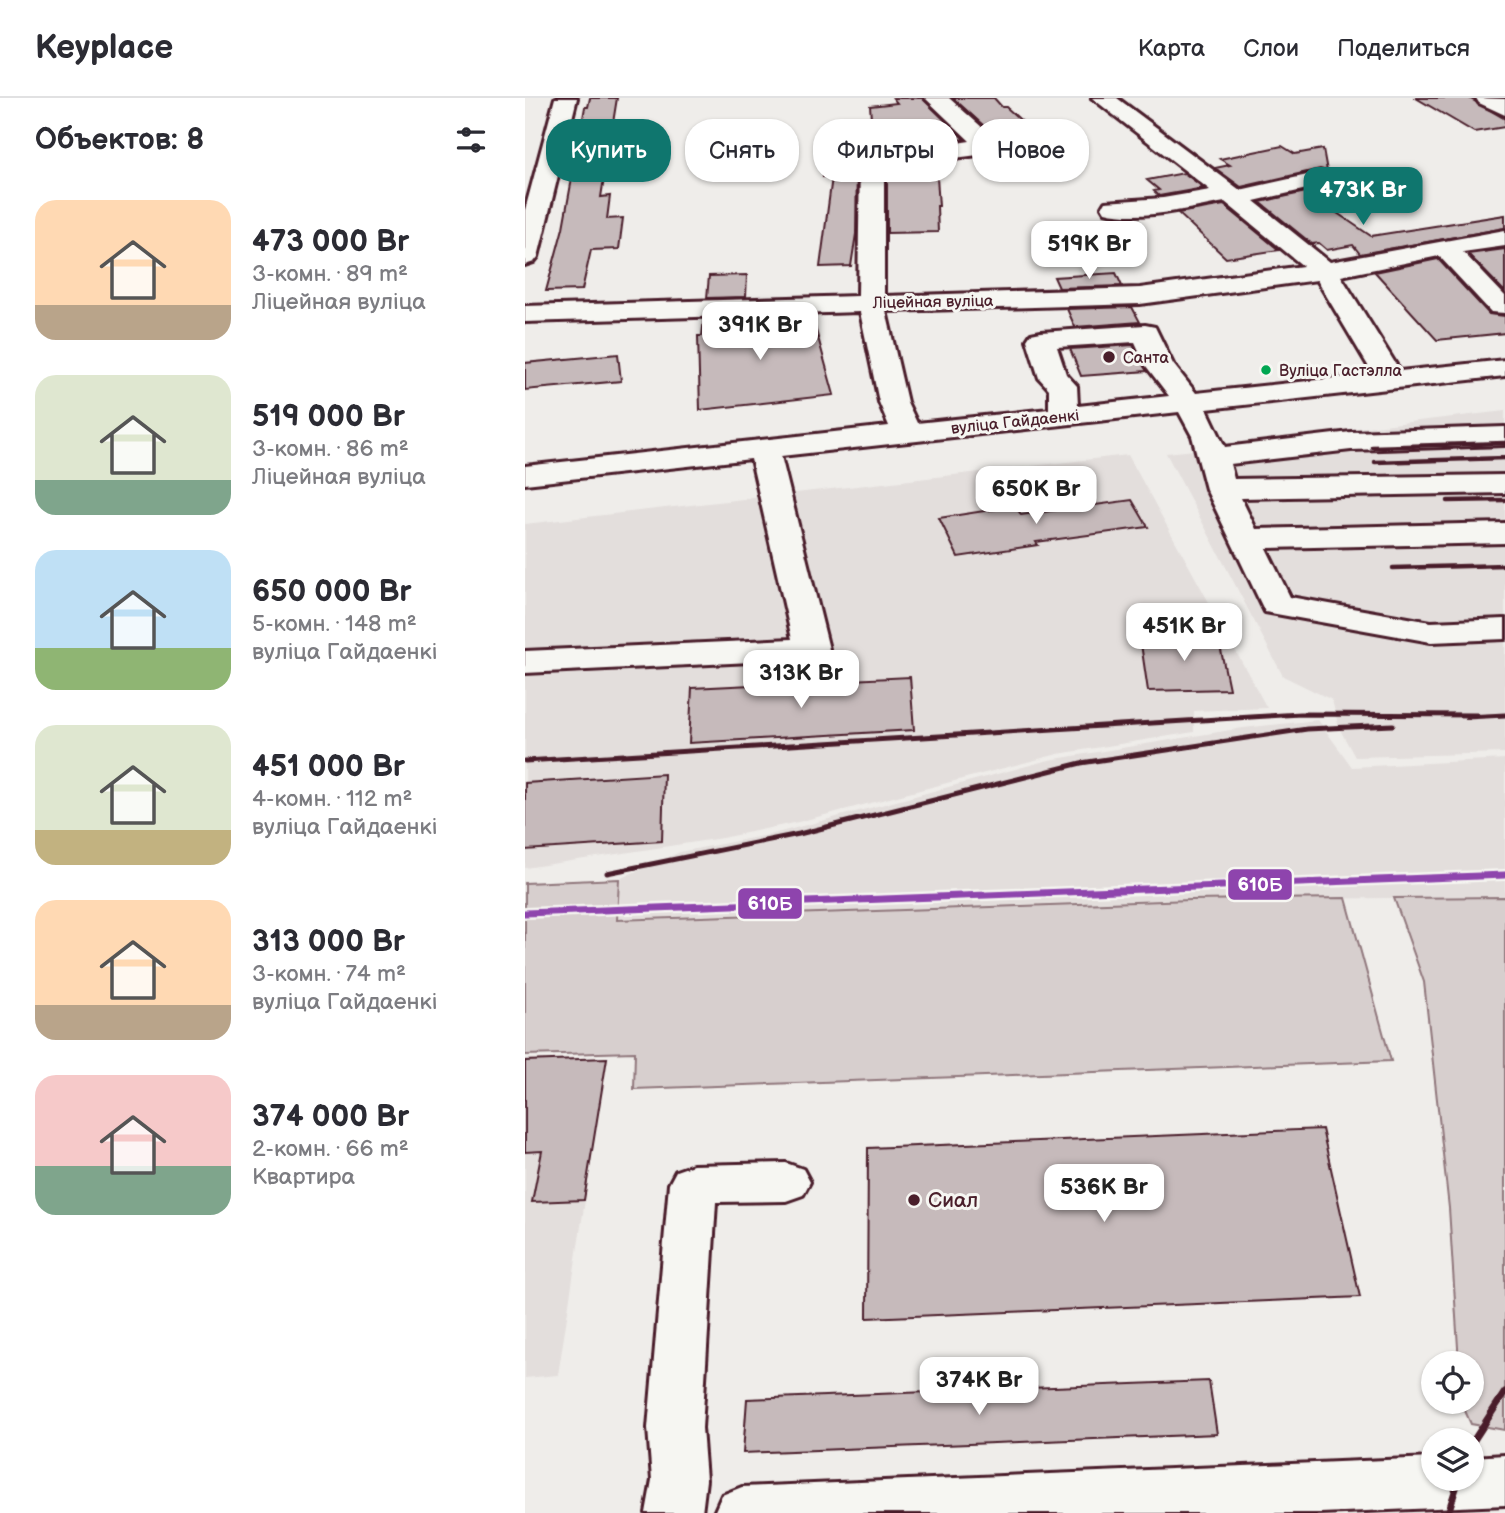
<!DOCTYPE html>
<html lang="ru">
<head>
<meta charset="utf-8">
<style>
	:root { --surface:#fff; --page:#f2f2f3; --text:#2b2b33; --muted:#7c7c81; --line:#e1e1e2; --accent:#0f766e }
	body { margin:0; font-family:"Balsamiq Sans",sans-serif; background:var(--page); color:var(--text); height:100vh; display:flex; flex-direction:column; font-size:26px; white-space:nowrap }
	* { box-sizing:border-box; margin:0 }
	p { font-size:23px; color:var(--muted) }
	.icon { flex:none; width:38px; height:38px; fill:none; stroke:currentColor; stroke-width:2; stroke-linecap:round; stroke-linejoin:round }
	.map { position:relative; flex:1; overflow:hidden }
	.sheet { display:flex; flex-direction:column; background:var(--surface); width:525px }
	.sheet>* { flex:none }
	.hud { position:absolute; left:21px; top:21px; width:665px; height:63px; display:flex; gap:14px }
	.buttons { position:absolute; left:896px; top:1253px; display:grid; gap:14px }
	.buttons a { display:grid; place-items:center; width:63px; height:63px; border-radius:50%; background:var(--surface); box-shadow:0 2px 5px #0004; font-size:35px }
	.price { position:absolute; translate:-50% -60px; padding:0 16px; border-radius:14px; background:#fff; color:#222; font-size:23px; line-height:46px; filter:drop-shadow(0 2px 4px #0008) }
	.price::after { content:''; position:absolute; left:50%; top:42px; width:21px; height:16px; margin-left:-10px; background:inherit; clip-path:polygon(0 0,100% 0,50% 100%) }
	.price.on { background:var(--accent); color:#fff }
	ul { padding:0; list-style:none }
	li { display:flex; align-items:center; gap:21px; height:175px; padding:0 35px }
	li span { display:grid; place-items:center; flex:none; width:196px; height:140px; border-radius:21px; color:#555 }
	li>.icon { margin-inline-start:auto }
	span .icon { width:84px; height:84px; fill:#fffc; stroke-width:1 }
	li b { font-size:30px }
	h2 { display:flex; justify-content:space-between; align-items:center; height:84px; padding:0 35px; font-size:30px }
	.pill { padding:0 24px; border-radius:28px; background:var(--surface); box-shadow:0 2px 5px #0004; font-size:24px; line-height:63px }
	.pill.on { background:var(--accent); color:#fff }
	header { display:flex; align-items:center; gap:42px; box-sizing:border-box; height:98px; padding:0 35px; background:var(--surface); border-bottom:2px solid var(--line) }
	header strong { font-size:33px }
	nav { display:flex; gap:38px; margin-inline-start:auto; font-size:24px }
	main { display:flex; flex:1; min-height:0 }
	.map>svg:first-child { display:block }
	.built { fill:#e3dedc }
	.green { fill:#d7cfce; stroke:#90777c; stroke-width:2 }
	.building { fill:#c6babb; stroke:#4a1f2b; stroke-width:2 }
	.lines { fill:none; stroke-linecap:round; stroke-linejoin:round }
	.minor-casing { stroke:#4a1f2b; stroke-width:6 }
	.minor { fill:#f6f6f2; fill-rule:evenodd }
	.rail-far2 { stroke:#4a1f2b; stroke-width:4.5 }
	.rail-far1 { stroke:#4a1f2b; stroke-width:5 }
	.rail { stroke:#4a1f2b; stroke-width:7 }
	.rail-1-casing { stroke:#f6f6f2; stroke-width:12 }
	.rail-1 { stroke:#8e44ad; stroke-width:7 }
	.poi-dot { fill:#4a1f2b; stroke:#f6f6f2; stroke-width:2.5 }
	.bus-dot { fill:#00a651; stroke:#f6f6f2; stroke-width:2.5 }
	.labels { text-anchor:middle; stroke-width:6; stroke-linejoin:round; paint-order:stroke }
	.far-street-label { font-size:16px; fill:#4a1f2b; stroke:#f6f6f2 }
	.far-poi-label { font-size:16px; fill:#4a1f2b; stroke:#f6f6f2; text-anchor:start }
	.bus-label { font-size:16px; fill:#4a1f2b; stroke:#f6f6f2; text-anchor:start }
	.near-poi-label { font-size:21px; fill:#4a1f2b; stroke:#f6f6f2; text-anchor:start }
	.line-badge { stroke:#f6f6f2; stroke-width:2.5 }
	.badge-label { font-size:19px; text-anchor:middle; font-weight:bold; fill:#fff }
</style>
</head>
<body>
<header>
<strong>Keyplace</strong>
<nav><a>Карта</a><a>Слои</a><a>Поделиться</a></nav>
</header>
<main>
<section class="sheet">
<h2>Объектов: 8<svg class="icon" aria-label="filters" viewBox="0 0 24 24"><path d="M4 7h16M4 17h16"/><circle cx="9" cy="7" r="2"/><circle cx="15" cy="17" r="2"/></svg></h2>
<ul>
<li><span style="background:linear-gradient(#ffd9b3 75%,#b9a48a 0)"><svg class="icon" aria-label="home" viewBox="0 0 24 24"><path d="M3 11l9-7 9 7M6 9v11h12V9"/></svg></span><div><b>473 000 Br</b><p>3-комн. · 89 m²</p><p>Ліцейная вуліца</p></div></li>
<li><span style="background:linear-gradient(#dfe7d0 75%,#7fa58c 0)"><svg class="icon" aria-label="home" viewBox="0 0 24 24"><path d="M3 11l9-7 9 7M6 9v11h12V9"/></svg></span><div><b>519 000 Br</b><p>3-комн. · 86 m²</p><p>Ліцейная вуліца</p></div></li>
<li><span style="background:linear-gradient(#bfe0f5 70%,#8fb573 0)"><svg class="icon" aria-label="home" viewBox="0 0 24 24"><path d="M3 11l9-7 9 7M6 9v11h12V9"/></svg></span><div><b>650 000 Br</b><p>5-комн. · 148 m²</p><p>вуліца Гайдаенкі</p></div></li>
<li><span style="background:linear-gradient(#dfe7d0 75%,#c2b280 0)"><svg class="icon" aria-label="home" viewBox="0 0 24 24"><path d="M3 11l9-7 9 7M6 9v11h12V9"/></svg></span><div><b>451 000 Br</b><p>4-комн. · 112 m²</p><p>вуліца Гайдаенкі</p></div></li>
<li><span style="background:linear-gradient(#ffd9b3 75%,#b9a48a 0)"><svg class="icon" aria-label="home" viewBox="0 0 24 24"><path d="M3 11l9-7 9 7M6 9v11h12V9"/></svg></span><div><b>313 000 Br</b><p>3-комн. · 74 m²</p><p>вуліца Гайдаенкі</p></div></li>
<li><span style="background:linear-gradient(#f6c9c9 65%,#7fa58c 0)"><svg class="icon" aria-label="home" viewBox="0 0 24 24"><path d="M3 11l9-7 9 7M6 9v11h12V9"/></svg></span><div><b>374 000 Br</b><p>2-комн. · 66 m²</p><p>Квартира</p></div></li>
</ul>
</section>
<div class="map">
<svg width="980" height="1415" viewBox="0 0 980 1415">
	<rect width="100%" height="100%" fill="#efedea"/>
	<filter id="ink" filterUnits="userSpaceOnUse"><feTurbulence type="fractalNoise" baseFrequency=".0143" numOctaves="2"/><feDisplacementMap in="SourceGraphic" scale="14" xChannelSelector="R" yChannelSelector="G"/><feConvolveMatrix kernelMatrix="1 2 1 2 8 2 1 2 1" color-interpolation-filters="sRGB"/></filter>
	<g filter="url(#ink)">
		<!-- built -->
		<path class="built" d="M 980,313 L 980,655 L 830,659 L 814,630 L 807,602 L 758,578 L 641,355 L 670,352 L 685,347 Z
			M 603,357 L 742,610 L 669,613 L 669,634 L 533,656 L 273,724 L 197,740 L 0,770 L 0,426 Z
			M 793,622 L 827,669 L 980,661 L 980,799 L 666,802 L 91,822 L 94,781 L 155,754 L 248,736 L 524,662 L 718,630 Z
			M 82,960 L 33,1277 L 0,1280 L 0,963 Z"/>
		<!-- green -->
		<path class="green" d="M 94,781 L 92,822 L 666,802 L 821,800 L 866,963 L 109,991 L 110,954 L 0,957 L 0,785 Z
			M 980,799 L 980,1332 L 946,1326 L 936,1304 L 947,1304 L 947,1265 L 934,1265 L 924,1110 L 899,884 L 869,800 Z"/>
		<!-- building -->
		<path class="building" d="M 65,0 L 92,0 L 76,99 L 85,98 L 82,121 L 98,120 L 94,151 L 66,152 L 57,192 L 21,193 L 38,130 L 60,9 L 63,9 Z
			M 368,0 L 397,0 L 439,41 L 337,57 L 332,64 L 331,136 L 326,168 L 295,169 L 307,79 L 298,79 L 301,45 L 348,44 L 345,8 L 372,5 Z
			M 428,0 L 469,0 L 477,9 L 481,9 L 522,46 L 519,46 L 522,77 L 489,78 L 487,47 L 467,48 L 469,42 L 461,30 Z
			M 891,0 L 944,0 L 980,21 L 980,29 L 949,34 Z
			M 757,48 L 770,56 L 798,51 L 802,73 L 795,71 L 716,89 L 690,70 L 705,67 L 695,61 Z
			M 411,65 L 414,108 L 412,108 L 413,134 L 362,135 L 362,71 Z
			M 659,75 L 679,90 L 634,98 L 629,93 L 634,92 L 622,82 Z
			M 781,94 L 846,138 L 980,117 L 980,130 L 835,156 L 828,147 L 802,152 L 794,145 L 787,146 L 735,104 Z
			M 699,107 L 754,152 L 701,160 L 653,115 Z
			M 980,151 L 980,194 L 943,156 Z
			M 913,161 L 964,216 L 980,218 L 980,235 L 912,242 L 850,174 Z
			M 591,175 L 597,188 L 534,190 L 529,179 Z
			M 222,177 L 221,199 L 182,200 L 184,178 Z
			M 607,209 L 615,224 L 550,229 L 542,211 Z
			M 287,218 L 309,297 L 175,312 L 173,238 L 177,238 L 179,221 Z
			M 608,247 L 622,273 L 556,278 L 545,251 Z
			M 93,256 L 96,283 L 0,292 L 0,265 Z
			M 607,402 L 623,429 L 511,444 L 513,447 L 433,459 L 414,420 L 491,408 L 496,417 Z
			M 693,538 L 704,591 L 623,593 L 615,539 Z
			M 385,579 L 389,632 L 164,645 L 167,590 Z
			M 139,676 L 137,743 L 0,752 L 0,685 Z
			M 82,960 L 59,1102 L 7,1104 L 17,1053 L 0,1054 L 0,963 Z
			M 797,1031 L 835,1199 L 342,1220 L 343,1050 Z
			M 684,1283 L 692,1336 L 218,1355 L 222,1301 Z"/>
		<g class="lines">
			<defs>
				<path id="minor" d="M 30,0 L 52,0 L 13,159 L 9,164 L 0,167 L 0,112 Z
					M 400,0 L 424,0 L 459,31 L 467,43 L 461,55 L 453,57 L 359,69 L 359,198 L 615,190 L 778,168 L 700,104 C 665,110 615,123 580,114 L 577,109 L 580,104 L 638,100 L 685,92 L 567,0 L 592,0 L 715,92 L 796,74 L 804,76 L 808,81 L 804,86 L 729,103 L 805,164 L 980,132 L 980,148 L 938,154 L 980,198 L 980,215 L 966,214 L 914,158 L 816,178 L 875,273 L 980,262 L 980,278 L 682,311 L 700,349 L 826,334 L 980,329 L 980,347 L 826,352 L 705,366 L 709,381 L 980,377 L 980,395 L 716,400 L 731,431 L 980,425 L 980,445 L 741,450 L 765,499 L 906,524 L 980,521 L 980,541 L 906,544 L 740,514 L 681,391 L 667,338 L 654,314 L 256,358 L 304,551 L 299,558 L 287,561 L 0,575 L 0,553 L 267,541 L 226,361 L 0,386 L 0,368 L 364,328 L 354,304 L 335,214 L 0,224 L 0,208 L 333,198 L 335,64 L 339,59 L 445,43 ZM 792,182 L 848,276 L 671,295 L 648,266 L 630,229 L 620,227 L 516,234 L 506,236 L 502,242 L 514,280 L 524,291 L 524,311 L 392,325 L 382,304 L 361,213 L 615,206 ZM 610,244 L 621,268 L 644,298 L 553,308 L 552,288 L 541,276 L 532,249 Z
					M 951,0 L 980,1 L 980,17 L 954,5 Z
					M 261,1065 L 278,1071 L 285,1084 L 278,1097 L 261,1103 L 191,1104 L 177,1330 L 181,1382 L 177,1415 L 121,1415 L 127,1382 L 123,1330 L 144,1086 L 151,1073 L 168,1067 Z
					M 980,1357 L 980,1407 L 795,1415 L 189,1415 L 197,1397 L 217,1389 L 908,1360 L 908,1381 L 947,1381 L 947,1359 Z"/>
			</defs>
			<!-- minor casing -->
			<use href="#minor" class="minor-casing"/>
			<!-- minor -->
			<use href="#minor" class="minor"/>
			<!-- rail-far2 -->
			<path class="rail-far2" d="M 847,349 L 980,345
				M 850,364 L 980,360
				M 923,403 L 980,402
				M 868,470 L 980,467"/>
			<!-- rail-far1 -->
			<path class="rail-far1" d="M 942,619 L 980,617
				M 0,663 L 776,616 L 952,617
				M 82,775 L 274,736 L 556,665 L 782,631 L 868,627"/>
			<!-- rail -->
			<path class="rail" d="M 947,1345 L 980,1294
				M 923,1415 L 934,1381"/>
			<defs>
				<path id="rail-1" d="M 0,815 L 980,777"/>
			</defs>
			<!-- rail-1 casing -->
			<use href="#rail-1" class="rail-1-casing"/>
			<!-- rail-1 -->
			<use href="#rail-1" class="rail-1"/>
		</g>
	</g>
	<!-- markers -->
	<g class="poi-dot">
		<circle cx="584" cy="259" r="7"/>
		<circle cx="389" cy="1102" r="7"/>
	</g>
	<circle class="bus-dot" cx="741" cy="272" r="6"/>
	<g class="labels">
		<!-- far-street labels -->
		<g class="far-street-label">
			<text transform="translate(408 203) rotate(-1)" y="6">Ліцейная вуліца</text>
			<text transform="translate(490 323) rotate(-6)" y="6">вуліца Гайдаенкі</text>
		</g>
		<!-- far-poi labels -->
		<g class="far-poi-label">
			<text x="598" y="265">Санта</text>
		</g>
		<!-- bus labels -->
		<g class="bus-label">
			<text x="754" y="278">Вуліца Гастэлла</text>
		</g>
		<!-- near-poi labels -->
		<g class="near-poi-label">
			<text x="403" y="1109">Сиал</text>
		</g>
	</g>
	<g class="line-badge">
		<rect x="702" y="770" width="66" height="33" rx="7" fill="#8e44ad"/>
		<rect x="212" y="789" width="66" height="33" rx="7" fill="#8e44ad"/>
	</g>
	<g class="badge-label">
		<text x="735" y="793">610Б</text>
		<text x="245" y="812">610Б</text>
	</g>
</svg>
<div class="buttons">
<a><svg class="icon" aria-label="locate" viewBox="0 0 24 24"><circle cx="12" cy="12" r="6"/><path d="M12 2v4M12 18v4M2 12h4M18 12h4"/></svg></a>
<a><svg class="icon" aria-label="layers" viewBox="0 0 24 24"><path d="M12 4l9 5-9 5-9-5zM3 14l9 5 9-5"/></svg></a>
</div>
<b class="price on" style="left:838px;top:129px">473K Br</b>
<b class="price" style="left:564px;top:183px">519K Br</b>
<b class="price" style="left:235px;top:264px">391K Br</b>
<b class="price" style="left:511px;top:428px">650K Br</b>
<b class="price" style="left:659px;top:565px">451K Br</b>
<b class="price" style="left:276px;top:612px">313K Br</b>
<b class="price" style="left:579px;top:1126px">536K Br</b>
<b class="price" style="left:454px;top:1319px">374K Br</b>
<div class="hud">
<a class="pill on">Купить</a>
<a class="pill">Снять</a>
<a class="pill">Фильтры</a>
<a class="pill">Новое</a>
</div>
</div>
</main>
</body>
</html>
